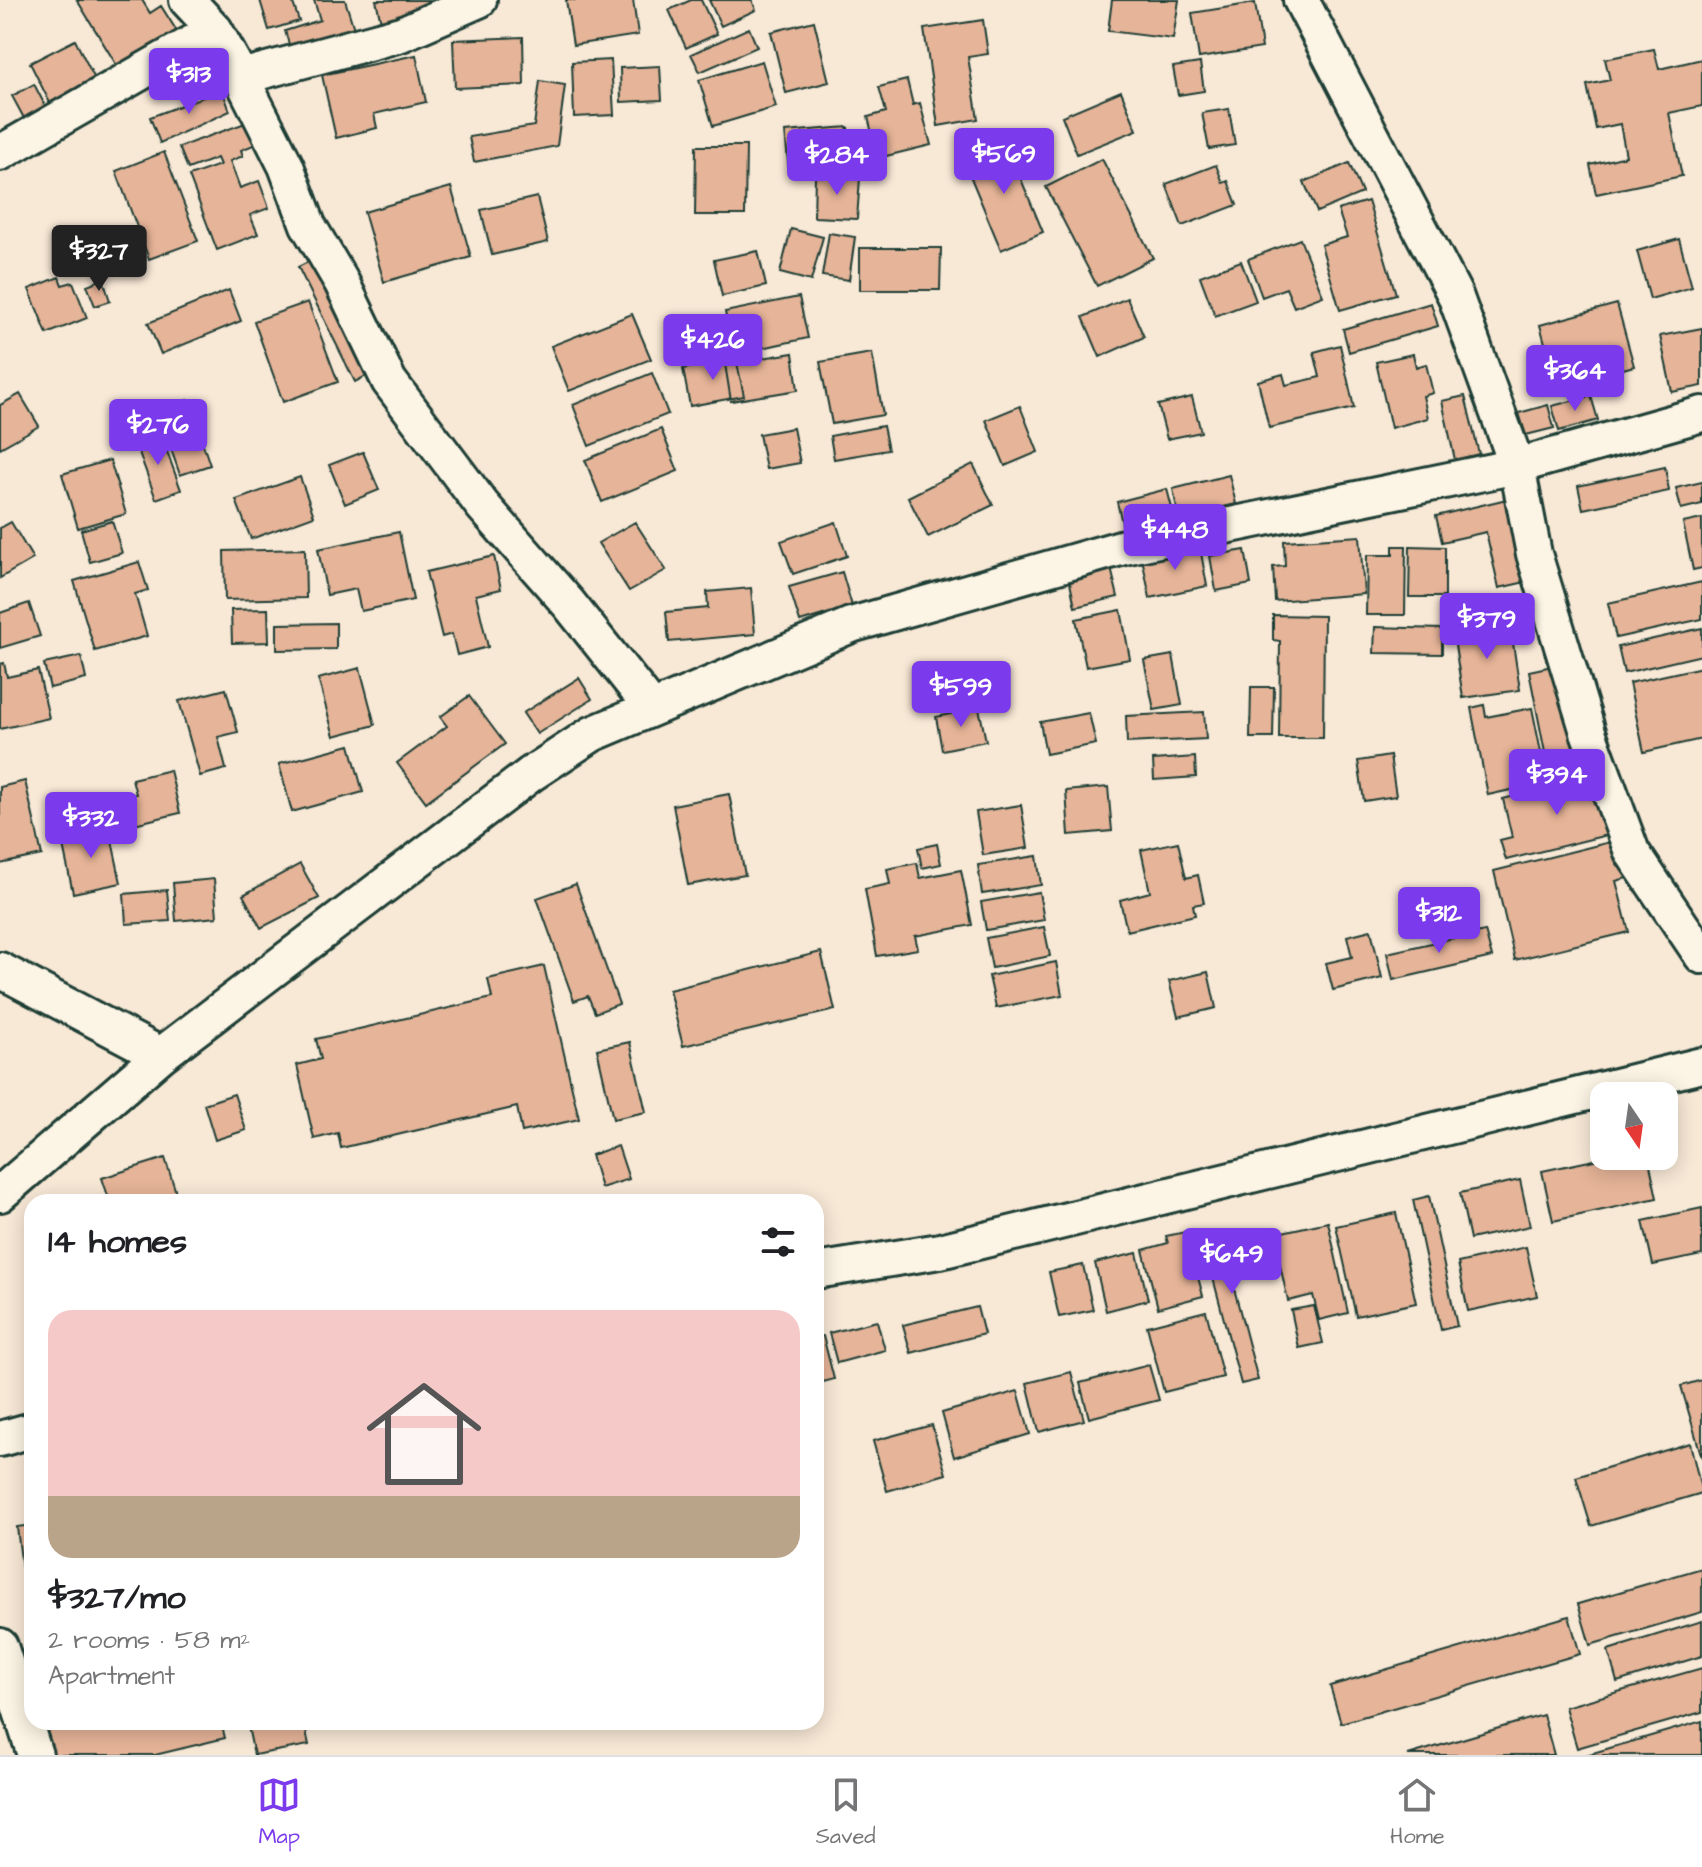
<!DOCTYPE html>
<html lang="en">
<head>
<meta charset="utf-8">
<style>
	:root { --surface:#fff; --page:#f6f6f6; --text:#202124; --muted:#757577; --line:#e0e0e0; --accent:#7c3aed }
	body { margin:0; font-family:"Architects Daughter",sans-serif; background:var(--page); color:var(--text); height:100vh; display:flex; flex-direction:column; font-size:30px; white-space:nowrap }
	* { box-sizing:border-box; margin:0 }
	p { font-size:26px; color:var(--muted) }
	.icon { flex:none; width:44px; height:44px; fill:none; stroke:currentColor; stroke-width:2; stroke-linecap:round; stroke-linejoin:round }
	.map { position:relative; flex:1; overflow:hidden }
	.drawer { position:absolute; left:24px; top:1194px; width:800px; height:536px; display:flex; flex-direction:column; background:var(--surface); border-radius:24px; box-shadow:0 4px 20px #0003 }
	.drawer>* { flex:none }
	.needle { width:52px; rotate:167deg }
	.fabs { position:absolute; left:1590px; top:1082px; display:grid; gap:16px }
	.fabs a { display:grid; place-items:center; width:88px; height:88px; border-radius:16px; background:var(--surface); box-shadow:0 4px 20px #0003; font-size:40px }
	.price { position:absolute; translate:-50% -68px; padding:0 18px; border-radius:8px; background:var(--accent); color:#fff; font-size:26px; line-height:52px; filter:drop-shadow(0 2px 4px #0008) }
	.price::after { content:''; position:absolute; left:50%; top:48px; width:24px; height:18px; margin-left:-12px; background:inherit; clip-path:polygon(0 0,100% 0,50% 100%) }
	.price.selected { background:#222; color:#fff }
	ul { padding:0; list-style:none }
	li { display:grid; align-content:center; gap:16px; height:424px; padding:0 24px }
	li span { display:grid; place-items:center; height:248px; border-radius:24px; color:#555 }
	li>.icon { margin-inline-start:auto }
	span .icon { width:144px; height:144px; fill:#fffc; stroke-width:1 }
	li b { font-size:34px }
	h2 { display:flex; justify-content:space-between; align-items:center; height:96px; padding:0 24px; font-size:34px }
	.menu { display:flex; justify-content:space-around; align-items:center; height:112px; border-top:2px solid var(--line); background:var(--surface); font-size:22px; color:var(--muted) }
	.menu a { display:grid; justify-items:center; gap:4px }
	.menu .selected { color:var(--accent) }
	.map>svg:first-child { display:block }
	.building { fill:#e6b498; stroke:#1f3d34; stroke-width:2 }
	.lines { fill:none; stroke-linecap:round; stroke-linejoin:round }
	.street-casing { stroke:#1f3d34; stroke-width:40 }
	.street { stroke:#fcf5e5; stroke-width:34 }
</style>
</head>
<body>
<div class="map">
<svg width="1702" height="1755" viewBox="0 0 1702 1755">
	<rect width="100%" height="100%" fill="#f8e8d6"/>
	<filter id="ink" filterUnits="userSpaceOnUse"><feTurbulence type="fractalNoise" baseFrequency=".0125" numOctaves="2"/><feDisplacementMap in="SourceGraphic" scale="16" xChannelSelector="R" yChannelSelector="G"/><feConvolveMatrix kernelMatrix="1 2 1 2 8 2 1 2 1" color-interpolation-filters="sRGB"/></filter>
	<g filter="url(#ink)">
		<!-- building -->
		<path class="building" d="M 77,0 L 142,0 L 150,13 L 161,6 L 178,33 L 119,69 Z
			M 260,0 L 292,0 L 299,21 L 269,30 Z
			M 314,0 L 345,0 L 355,32 L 291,51 L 285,31 L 320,20 Z
			M 376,0 L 439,0 L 441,10 L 381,22 Z
			M 566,0 L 633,0 L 638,35 L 573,45 Z
			M 691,0 L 701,0 L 717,34 L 686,48 L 669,10 Z
			M 709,0 L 752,0 L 756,10 L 721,26 Z
			M 1112,0 L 1179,0 L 1173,39 L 1108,31 Z
			M 1255,3 L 1262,48 L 1199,58 L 1192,13 Z
			M 983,20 L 988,54 L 968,57 L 978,119 L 938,126 L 924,29 Z
			M 814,21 L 829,82 L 786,93 L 771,32 Z
			M 749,28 L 757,47 L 700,72 L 691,54 Z
			M 523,37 L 524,85 L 455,88 L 453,40 Z
			M 75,40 L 96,81 L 50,103 L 30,63 Z
			M 1654,49 L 1659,69 L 1702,59 L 1702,106 L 1669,113 L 1682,176 L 1596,194 L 1590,165 L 1626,156 L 1620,124 L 1596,129 L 1587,85 L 1610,80 L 1605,59 Z
			M 416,55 L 426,102 L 374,114 L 377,128 L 336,138 L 322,75 Z
			M 611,60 L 614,115 L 574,117 L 572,62 Z
			M 762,61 L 776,107 L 713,126 L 699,80 Z
			M 1200,63 L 1204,91 L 1178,95 L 1173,67 Z
			M 660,66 L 662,100 L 621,102 L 620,68 Z
			M 907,80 L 913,105 L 920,103 L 931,145 L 878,158 L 868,117 L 886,112 L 879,87 Z
			M 540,81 L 565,85 L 557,146 L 474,162 L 469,137 L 534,126 Z
			M 34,84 L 52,119 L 31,131 L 12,96 Z
			M 222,90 L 230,111 L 160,143 L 150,117 Z
			M 1121,91 L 1137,130 L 1077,154 L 1062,116 Z
			M 1229,109 L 1235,145 L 1209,149 L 1202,113 Z
			M 248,122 L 256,144 L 241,150 L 243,156 L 230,161 L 240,188 L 259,181 L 269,208 L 250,215 L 258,234 L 217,250 L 189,176 L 220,165 L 217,158 L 188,169 L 179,147 Z
			M 848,127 L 851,166 L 789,172 L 785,132 Z
			M 1006,143 L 1043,232 L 1001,250 L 964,161 Z
			M 696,146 L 746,146 L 745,215 L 695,215 Z
			M 164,152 L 198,241 L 149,259 L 116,171 Z
			M 1102,159 L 1153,258 L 1097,286 L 1046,187 Z
			M 1349,163 L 1362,193 L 1317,212 L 1304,182 Z
			M 1216,165 L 1223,183 L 1228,181 L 1237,205 L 1182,226 L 1166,184 Z
			M 815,176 L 860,178 L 857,219 L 814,217 Z
			M 451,187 L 471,257 L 384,282 L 364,212 Z
			M 537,197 L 548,242 L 492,255 L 481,210 Z
			M 1368,201 L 1396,294 L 1340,310 L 1321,245 L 1347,237 L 1338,210 Z
			M 791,229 L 823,237 L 811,281 L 780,273 Z
			M 829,233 L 855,237 L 849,280 L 822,276 Z
			M 1300,239 L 1323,296 L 1294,307 L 1286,288 L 1262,297 L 1248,259 Z
			M 1679,239 L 1692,287 L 1650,299 L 1637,251 Z
			M 860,248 L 941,248 L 940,290 L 860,290 Z
			M 758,251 L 766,286 L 722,296 L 714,260 Z
			M 318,257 L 374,372 L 355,382 L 298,267 Z
			M 1241,261 L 1256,301 L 1215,316 L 1200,276 Z
			M 59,277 L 62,285 L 73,282 L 87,318 L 47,334 L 29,289 Z
			M 103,279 L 110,301 L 95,306 L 87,285 Z
			M 229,290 L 241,321 L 161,354 L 148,323 Z
			M 799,297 L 808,338 L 734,354 L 725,312 Z
			M 1127,298 L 1144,337 L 1100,357 L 1083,317 Z
			M 308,302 L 338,382 L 283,402 L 254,321 Z
			M 1431,303 L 1438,326 L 1349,352 L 1343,329 Z
			M 1617,304 L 1634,366 L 1557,387 L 1540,325 Z
			M 632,314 L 651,359 L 569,391 L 551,346 Z
			M 1702,328 L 1702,386 L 1672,392 L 1660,336 Z
			M 1340,345 L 1354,408 L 1269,428 L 1258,381 L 1283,374 L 1286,385 L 1320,377 L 1314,352 Z
			M 793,353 L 798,390 L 731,401 L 725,364 Z
			M 872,353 L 883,415 L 832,424 L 820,362 Z
			M 1413,354 L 1416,367 L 1426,364 L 1433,393 L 1423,396 L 1428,418 L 1391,428 L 1376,362 Z
			M 736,358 L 744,396 L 690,406 L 683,369 Z
			M 652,373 L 668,414 L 589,446 L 573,405 Z
			M 20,394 L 39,426 L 0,448 L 0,405 Z
			M 1465,396 L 1479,454 L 1455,460 L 1442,401 Z
			M 1591,396 L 1598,420 L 1559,431 L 1552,406 Z
			M 1192,397 L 1201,432 L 1167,439 L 1158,405 Z
			M 188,400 L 210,465 L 180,475 L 158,411 Z
			M 1548,405 L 1554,428 L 1526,435 L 1519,413 Z
			M 1020,406 L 1038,452 L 1005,466 L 986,420 Z
			M 883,426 L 888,450 L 834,459 L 830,436 Z
			M 793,428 L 800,463 L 766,469 L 759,434 Z
			M 661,429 L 678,471 L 602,502 L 585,460 Z
			M 161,435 L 181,490 L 156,499 L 136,444 Z
			M 363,452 L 379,490 L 345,504 L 329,465 Z
			M 110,460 L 126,514 L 78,528 L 62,474 Z
			M 973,464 L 993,505 L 928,537 L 908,497 Z
			M 1665,467 L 1669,491 L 1583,509 L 1578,486 Z
			M 1229,475 L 1236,504 L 1179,518 L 1173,489 Z
			M 300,477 L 314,516 L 251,539 L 236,500 Z
			M 1702,482 L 1702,504 L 1681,509 L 1676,488 Z
			M 1167,489 L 1174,516 L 1123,527 L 1117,502 Z
			M 1511,498 L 1530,581 L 1499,588 L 1486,532 L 1442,542 L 1436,516 Z
			M 1702,519 L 1702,568 L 1693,570 L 1683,523 Z
			M 112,521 L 122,553 L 90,562 L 81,530 Z
			M 11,522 L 33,559 L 0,578 L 0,528 Z
			M 635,522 L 666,570 L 629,591 L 598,543 Z
			M 836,522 L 847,556 L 793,574 L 781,541 Z
			M 399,532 L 413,600 L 361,611 L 356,589 L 327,595 L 318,549 Z
			M 1360,536 L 1364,594 L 1275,601 L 1273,567 L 1285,566 L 1284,541 Z
			M 1393,546 L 1406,546 L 1405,615 L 1366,615 L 1367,555 L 1393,555 Z
			M 1410,546 L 1445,547 L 1445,597 L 1409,597 Z
			M 1200,547 L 1207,586 L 1150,598 L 1142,558 Z
			M 305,549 L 306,598 L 225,600 L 224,551 Z
			M 1245,550 L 1251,584 L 1216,591 L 1210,556 Z
			M 494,556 L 501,589 L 476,595 L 488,647 L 457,655 L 452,634 L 442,637 L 426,572 Z
			M 139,562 L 148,590 L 135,594 L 147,636 L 95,651 L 74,581 Z
			M 1111,568 L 1118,597 L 1075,607 L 1069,578 Z
			M 842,572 L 852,606 L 800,622 L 789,587 Z
			M 1702,582 L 1702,619 L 1616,638 L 1608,603 Z
			M 751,588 L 755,634 L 669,642 L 666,612 L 708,608 L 707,592 Z
			M 29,603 L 40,636 L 0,648 L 0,613 Z
			M 268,609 L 269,642 L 232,643 L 231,610 Z
			M 1121,610 L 1130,659 L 1086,667 L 1076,619 Z
			M 1273,615 L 1324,616 L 1323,738 L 1279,738 L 1280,641 L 1273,640 Z
			M 336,623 L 336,649 L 277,650 L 277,624 Z
			M 1510,623 L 1520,690 L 1463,698 L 1453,632 Z
			M 1375,627 L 1442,629 L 1442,654 L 1374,653 Z
			M 1702,628 L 1702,655 L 1624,673 L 1618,647 Z
			M 1173,655 L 1182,705 L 1154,710 L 1144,660 Z
			M 81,656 L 86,679 L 50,688 L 44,664 Z
			M 4,663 L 7,677 L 38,670 L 49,718 L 0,729 L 0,664 Z
			M 1557,665 L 1588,760 L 1548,768 L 1529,671 Z
			M 1702,667 L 1702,739 L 1644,752 L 1629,683 Z
			M 360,668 L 375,725 L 334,736 L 318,679 Z
			M 579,678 L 592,699 L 537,734 L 523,713 Z
			M 1251,687 L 1274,687 L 1273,738 L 1250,738 Z
			M 226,689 L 238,732 L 218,737 L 226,769 L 200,776 L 179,701 Z
			M 469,696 L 505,744 L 426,802 L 397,763 L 447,726 L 440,717 Z
			M 1484,705 L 1486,717 L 1532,708 L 1547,782 L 1488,795 L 1471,708 Z
			M 979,708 L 986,741 L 942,750 L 936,717 Z
			M 1204,712 L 1206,739 L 1127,743 L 1126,716 Z
			M 1089,713 L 1096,744 L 1046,754 L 1040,722 Z
			M 350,745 L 363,792 L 292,812 L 279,764 Z
			M 1390,756 L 1396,796 L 1364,801 L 1358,761 Z
			M 1195,757 L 1196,777 L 1154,780 L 1153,760 Z
			M 170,770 L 180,813 L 134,824 L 128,796 L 136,794 L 132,779 Z
			M 1600,775 L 1615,833 L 1506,860 L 1500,840 L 1512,837 L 1503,799 Z
			M 25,781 L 42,855 L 0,864 L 0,787 Z
			M 1108,787 L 1112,831 L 1069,835 L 1066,791 Z
			M 729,794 L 745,875 L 688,885 L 673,805 Z
			M 1021,805 L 1028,848 L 983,855 L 976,812 Z
			M 109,826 L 121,883 L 73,893 L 61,836 Z
			M 1618,840 L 1627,878 L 1616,881 L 1629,932 L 1515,960 L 1494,871 Z
			M 1178,842 L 1186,878 L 1198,875 L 1204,903 L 1193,905 L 1195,915 L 1127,931 L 1120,900 L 1150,892 L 1141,850 Z
			M 937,844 L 941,864 L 922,868 L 918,848 Z
			M 1037,856 L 1041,885 L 982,894 L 978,865 Z
			M 917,863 L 920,878 L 961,870 L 972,925 L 915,936 L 918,949 L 877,956 L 865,889 L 890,884 L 887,869 Z
			M 300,864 L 319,898 L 261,928 L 243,895 Z
			M 214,879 L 217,917 L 176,921 L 173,883 Z
			M 576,884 L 619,1004 L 595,1013 L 588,996 L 574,1001 L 537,898 Z
			M 167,890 L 170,921 L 126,924 L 124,894 Z
			M 1039,892 L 1044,920 L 986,930 L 981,902 Z
			M 1044,927 L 1050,956 L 992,968 L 986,938 Z
			M 1371,930 L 1382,978 L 1333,990 L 1326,963 L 1352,957 L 1347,936 Z
			M 1485,931 L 1492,957 L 1393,980 L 1387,953 Z
			M 821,952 L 835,1010 L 683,1046 L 669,990 Z
			M 1056,962 L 1062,995 L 996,1008 L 989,976 Z
			M 544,966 L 579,1119 L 522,1132 L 517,1107 L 341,1148 L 338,1133 L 314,1139 L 297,1065 L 321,1059 L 316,1039 L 492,998 L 488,979 Z
			M 1208,972 L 1216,1008 L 1178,1017 L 1169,981 Z
			M 630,1042 L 646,1112 L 613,1119 L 597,1049 Z
			M 234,1094 L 246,1130 L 215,1140 L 204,1104 Z
			M 618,1146 L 629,1179 L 601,1188 L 591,1155 Z
			M 1613,1156 L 1648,1156 L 1657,1198 L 1553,1221 L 1542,1171 Z
			M 165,1158 L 179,1202 L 110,1202 L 102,1178 Z
			M 1520,1180 L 1530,1226 L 1470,1239 L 1460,1193 Z
			M 1429,1196 L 1457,1326 L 1441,1330 L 1413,1200 Z
			M 1702,1208 L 1702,1255 L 1653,1265 L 1643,1221 Z
			M 1396,1213 L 1416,1303 L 1356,1316 L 1336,1226 Z
			M 1328,1222 L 1348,1313 L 1319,1320 L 1313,1295 L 1288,1301 L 1273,1234 Z
			M 1239,1231 L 1250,1272 L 1231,1277 L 1258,1380 L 1241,1384 L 1203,1240 Z
			M 1186,1232 L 1203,1296 L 1158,1308 L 1143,1250 L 1168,1243 L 1166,1236 Z
			M 1526,1247 L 1537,1296 L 1468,1311 L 1458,1263 Z
			M 1137,1253 L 1148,1300 L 1106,1311 L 1095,1263 Z
			M 1083,1265 L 1093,1310 L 1059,1317 L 1049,1272 Z
			M 1314,1306 L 1323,1343 L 1299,1348 L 1291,1310 Z
			M 977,1307 L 984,1334 L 911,1353 L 903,1325 Z
			M 1206,1311 L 1223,1377 L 1164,1392 L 1147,1326 Z
			M 877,1321 L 885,1350 L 837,1363 L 829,1333 Z
			M 823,1336 L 834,1379 L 816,1384 L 816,1337 Z
			M 1149,1365 L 1159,1400 L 1089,1418 L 1080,1383 Z
			M 1071,1372 L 1084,1420 L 1039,1432 L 1027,1383 Z
			M 1702,1380 L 1702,1458 L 1681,1386 Z
			M 1018,1391 L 1030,1434 L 954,1457 L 942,1413 Z
			M 932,1425 L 946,1474 L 887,1491 L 873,1441 Z
			M 1690,1443 L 1702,1493 L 1591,1526 L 1576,1477 Z
			M 32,1525 L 32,1568 L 22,1569 L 17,1527 Z
			M 1702,1568 L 1702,1612 L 1590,1645 L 1578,1604 Z
			M 1569,1616 L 1580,1654 L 1341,1723 L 1330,1686 Z
			M 1702,1621 L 1702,1656 L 1617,1682 L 1608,1650 Z
			M 1702,1668 L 1702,1712 L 1577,1748 L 1565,1707 Z
			M 1543,1715 L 1554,1755 L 1408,1755 Z
			M 1702,1721 L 1702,1755 L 1586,1755 Z
			M 63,1722 L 221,1722 L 225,1738 L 155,1755 L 53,1755 L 46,1726 Z
			M 247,1722 L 304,1722 L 309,1745 L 254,1755 Z"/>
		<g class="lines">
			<defs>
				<path id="street" d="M 187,0 L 215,30 L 241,77 L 286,166 L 308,225 L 342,283 L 389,381 L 482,505 L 569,604 L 651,707
					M 1301,0 L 1455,295 L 1517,466 L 1534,554 L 1588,732 L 1632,852 L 1702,956
					M 241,77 L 401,34 L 479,0
					M 0,153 L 215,30
					M 0,970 L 161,1055
					M 0,1194 L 161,1055 L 531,774 L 592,734 L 851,625 L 1124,547 L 1517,466 L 1702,414
					M 816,1271 L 940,1251 L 1702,1065
					M 0,1439 L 32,1430
					M 0,1646 L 35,1755"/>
			</defs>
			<!-- street casing -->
			<use href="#street" class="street-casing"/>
			<!-- street -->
			<use href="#street" class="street"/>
		</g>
	</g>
</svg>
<div class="fabs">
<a><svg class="needle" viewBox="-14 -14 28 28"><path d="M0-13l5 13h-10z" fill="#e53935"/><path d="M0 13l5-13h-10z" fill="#757577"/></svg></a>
</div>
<b class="price" style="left:189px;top:116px">$313</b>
<b class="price" style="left:1004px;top:196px">$569</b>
<b class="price" style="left:837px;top:197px">$284</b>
<b class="price selected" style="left:99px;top:293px">$327</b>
<b class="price" style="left:713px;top:382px">$426</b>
<b class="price" style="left:1575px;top:413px">$364</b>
<b class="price" style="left:158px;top:467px">$276</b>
<b class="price" style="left:1175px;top:572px">$448</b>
<b class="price" style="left:1487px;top:661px">$379</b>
<b class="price" style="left:961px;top:729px">$599</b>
<b class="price" style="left:1557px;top:817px">$394</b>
<b class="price" style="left:91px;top:860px">$332</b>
<b class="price" style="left:1439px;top:955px">$312</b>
<b class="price" style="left:1232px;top:1296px">$649</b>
<section class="drawer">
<h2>14 homes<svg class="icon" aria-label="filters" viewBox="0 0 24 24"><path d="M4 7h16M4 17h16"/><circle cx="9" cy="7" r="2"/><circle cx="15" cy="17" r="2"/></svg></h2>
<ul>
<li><span style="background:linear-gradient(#f6c9c9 75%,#b9a48a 0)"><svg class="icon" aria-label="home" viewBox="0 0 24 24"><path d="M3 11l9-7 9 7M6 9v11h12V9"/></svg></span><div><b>$327/mo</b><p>2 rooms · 58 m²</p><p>Apartment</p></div></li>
</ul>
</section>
</div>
<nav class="menu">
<a class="selected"><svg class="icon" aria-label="map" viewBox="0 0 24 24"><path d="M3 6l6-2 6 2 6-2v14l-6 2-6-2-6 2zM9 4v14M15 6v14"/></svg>Map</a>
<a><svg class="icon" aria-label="saved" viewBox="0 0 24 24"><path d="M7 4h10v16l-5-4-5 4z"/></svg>Saved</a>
<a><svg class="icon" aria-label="home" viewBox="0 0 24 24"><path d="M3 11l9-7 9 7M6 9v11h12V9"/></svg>Home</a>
</nav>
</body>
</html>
